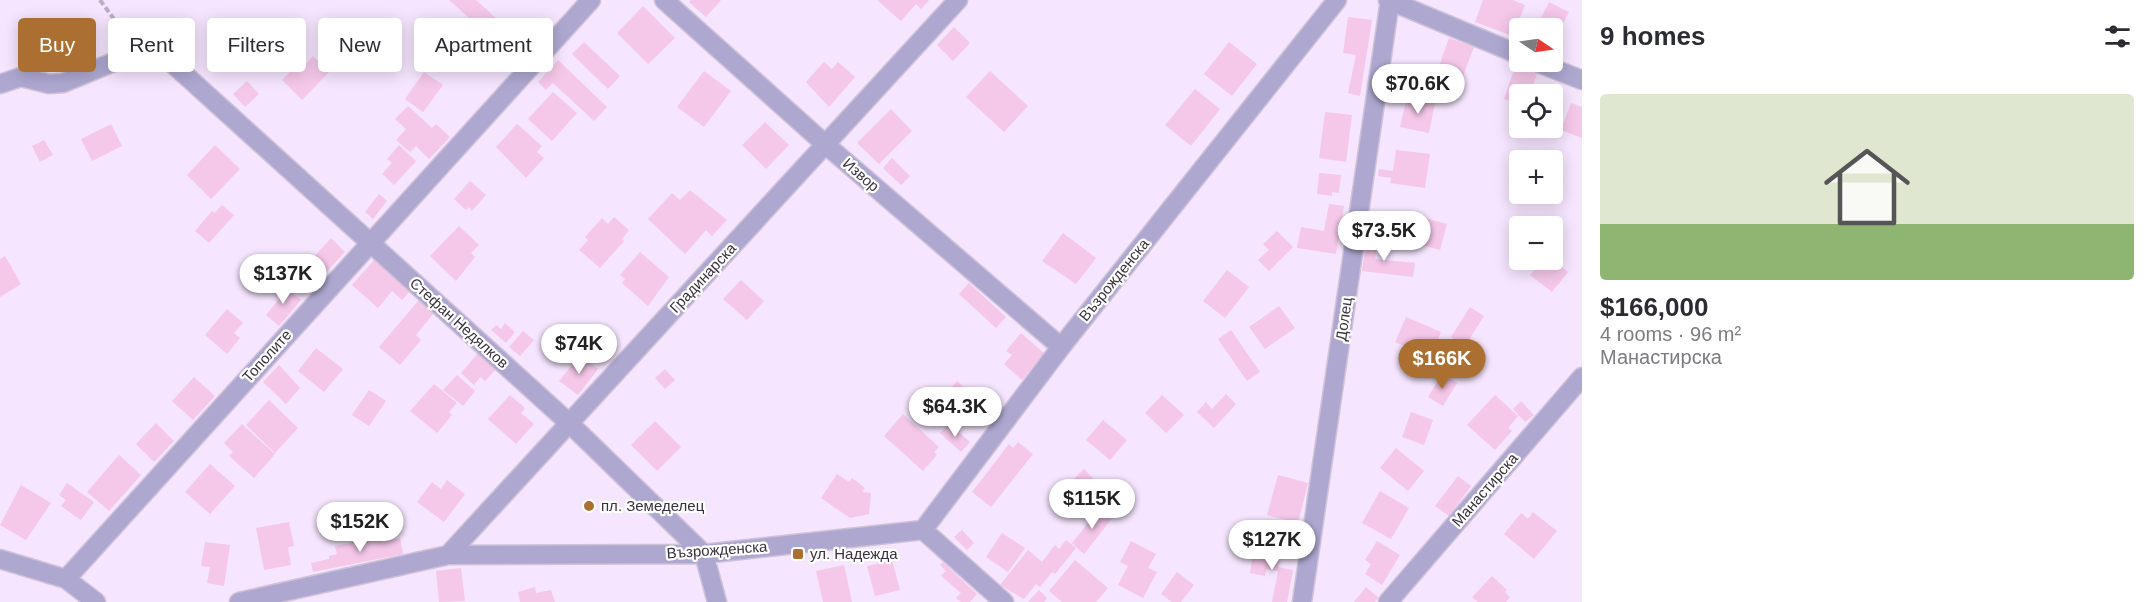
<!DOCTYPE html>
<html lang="en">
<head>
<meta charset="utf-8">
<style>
	:root { --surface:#fff; --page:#f7f7f7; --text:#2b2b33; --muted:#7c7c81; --accent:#ab7031 }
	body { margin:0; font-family:Helvetica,sans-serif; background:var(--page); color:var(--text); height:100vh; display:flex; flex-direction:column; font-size:22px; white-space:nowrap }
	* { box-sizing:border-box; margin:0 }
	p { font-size:20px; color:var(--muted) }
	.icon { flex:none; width:33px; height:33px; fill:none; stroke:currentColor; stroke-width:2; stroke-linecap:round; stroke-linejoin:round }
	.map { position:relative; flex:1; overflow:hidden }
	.details { display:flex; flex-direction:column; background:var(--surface); width:570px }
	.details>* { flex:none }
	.top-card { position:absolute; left:18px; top:18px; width:570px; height:54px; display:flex; gap:12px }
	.needle { width:39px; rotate:103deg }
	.tools { position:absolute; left:1509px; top:18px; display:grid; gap:12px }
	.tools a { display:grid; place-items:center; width:54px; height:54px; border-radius:6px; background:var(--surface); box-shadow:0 3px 15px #0003; font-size:30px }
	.price { position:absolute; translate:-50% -51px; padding:0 14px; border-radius:21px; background:#fff; color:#222; font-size:20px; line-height:39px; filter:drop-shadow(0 2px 3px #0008) }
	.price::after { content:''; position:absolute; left:50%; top:36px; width:18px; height:14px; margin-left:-9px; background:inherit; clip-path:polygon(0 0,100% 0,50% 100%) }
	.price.selected { background:var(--accent); color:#fff }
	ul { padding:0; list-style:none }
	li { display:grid; align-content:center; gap:12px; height:318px; padding:0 18px }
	li span { display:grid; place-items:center; height:186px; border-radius:6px; color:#555 }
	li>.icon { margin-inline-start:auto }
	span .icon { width:108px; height:108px; fill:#fffc; stroke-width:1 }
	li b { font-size:26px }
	h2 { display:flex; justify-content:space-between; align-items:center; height:72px; padding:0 18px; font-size:26px }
	.chip { padding:0 21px; border-radius:6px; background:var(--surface); box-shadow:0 3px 15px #0003; font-size:21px; line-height:54px }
	.chip.selected { background:var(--accent); color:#fff }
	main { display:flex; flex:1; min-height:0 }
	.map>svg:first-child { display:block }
	.building { fill:#f5c7e9 }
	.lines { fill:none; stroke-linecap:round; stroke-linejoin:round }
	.street-casing { stroke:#cfc1d7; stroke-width:21 }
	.path { stroke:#baadc2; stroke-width:4; stroke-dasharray:6 3; stroke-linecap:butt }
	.street { stroke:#aea8d1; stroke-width:18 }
	.poi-dot { fill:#ab7031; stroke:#fff; stroke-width:2 }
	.labels { text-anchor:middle; stroke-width:4.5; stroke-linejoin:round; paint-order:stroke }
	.street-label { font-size:15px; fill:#39313d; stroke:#fff }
	.poi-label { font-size:15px; fill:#39313d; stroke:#fff; text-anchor:start }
</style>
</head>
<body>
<main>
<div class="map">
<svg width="1582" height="602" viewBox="0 0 1582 602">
	<rect width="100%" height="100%" fill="#f5e5fe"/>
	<!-- building -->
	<path class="building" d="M 449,0 L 476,0 L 529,48 L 517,61 Z
		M 691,0 L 721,0 L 706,17 L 689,2 Z
		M 877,0 L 929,0 L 921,9 L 916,4 L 901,21 Z
		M 1483,0 L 1513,0 L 1525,5 L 1513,36 L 1475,22 Z
		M 1549,2 L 1569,12 L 1552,45 L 1552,28 L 1545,28 L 1549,22 L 1541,18 Z
		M 643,6 L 675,38 L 648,64 L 617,33 Z
		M 1348,17 L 1372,20 L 1360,96 L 1348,93 L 1356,55 L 1343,53 Z
		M 954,27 L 970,43 L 953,61 L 937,45 Z
		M 1449,38 L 1474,47 L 1460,84 L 1436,75 Z
		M 584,42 L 620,76 L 608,89 L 572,54 Z
		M 1229,42 L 1257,64 L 1232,96 L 1204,74 Z
		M 313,56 L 329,72 L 302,100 L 282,80 L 300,62 L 304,66 Z
		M 558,60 L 607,107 L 594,121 L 553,83 L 546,90 L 538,82 Z
		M 824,62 L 832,69 L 838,62 L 855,77 L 829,107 L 806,82 Z
		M 1515,66 L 1537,74 L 1530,94 L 1520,94 L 1520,104 L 1504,99 Z
		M 704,71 L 731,91 L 704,127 L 677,107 Z
		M 990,71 L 1028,106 L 1004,132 L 966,97 Z
		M 424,72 L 443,85 L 423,112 L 405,99 Z
		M 247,81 L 259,94 L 245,107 L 233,94 Z
		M 1195,89 L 1220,109 L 1191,146 L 1165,125 Z
		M 553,92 L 577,113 L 552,141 L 528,119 Z
		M 1407,97 L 1435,103 L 1429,133 L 1400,127 Z
		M 1571,103 L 1582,107 L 1582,138 L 1561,130 Z
		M 408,106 L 432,128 L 436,124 L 450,137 L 429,159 L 416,146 L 410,152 L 396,140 L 406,129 L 395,119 Z
		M 891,109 L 912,131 L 879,164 L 857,143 Z
		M 1325,112 L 1352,115 L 1346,162 L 1319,158 Z
		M 765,122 L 789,145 L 766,169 L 742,145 Z
		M 111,124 L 122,146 L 92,161 L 81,139 Z
		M 517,124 L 542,146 L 537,152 L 544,158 L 526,178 L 496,147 Z
		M 44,140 L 53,155 L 40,162 L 32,146 Z
		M 215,145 L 240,169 L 211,199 L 187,175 Z
		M 399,145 L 416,161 L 394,185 L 382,174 L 392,163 L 387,159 Z
		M 1396,150 L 1430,154 L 1425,188 L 1390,183 L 1391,178 L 1378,176 L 1379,169 L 1393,171 Z
		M 892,158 L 910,176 L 901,185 L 883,168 Z
		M 1319,173 L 1341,175 L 1339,193 L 1332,192 L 1332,196 L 1317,194 Z
		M 470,181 L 486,195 L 472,211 L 469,207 L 466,210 L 454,199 Z
		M 690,190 L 727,220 L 712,236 L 706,230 L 685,254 L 648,219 L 672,193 L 680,200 Z
		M 379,194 L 387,201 L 373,219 L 365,212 Z
		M 1329,204 L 1344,206 L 1336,254 L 1297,248 L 1301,227 L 1324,231 Z
		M 222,205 L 234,215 L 209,243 L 195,231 L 212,211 L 215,213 Z
		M 1418,216 L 1447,224 L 1440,250 L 1411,242 Z
		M 614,217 L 629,230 L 622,239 L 624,241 L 600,268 L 579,250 L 588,240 L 585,237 L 602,218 L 608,224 Z
		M 459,226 L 479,245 L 471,253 L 475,257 L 456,281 L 430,256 Z
		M 1277,231 L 1293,247 L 1269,271 L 1258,260 L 1269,250 L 1263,244 Z
		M 1063,233 L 1096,258 L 1076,284 L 1042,261 Z
		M 1367,235 L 1378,237 L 1375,259 L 1415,263 L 1413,277 L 1362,271 Z
		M 331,238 L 345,252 L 318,281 L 304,268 Z
		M 640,252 L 669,277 L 648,306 L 622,283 L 625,279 L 620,275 Z
		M 5,256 L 21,284 L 0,297 L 0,259 Z
		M 374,260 L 410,291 L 402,300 L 392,291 L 378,308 L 352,285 Z
		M 1543,260 L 1553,260 L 1568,272 L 1552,292 L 1530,275 Z
		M 1227,270 L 1249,287 L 1225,318 L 1203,301 Z
		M 741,280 L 764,301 L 747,320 L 723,299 Z
		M 969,283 L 1006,317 L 996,328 L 959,294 Z
		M 283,284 L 301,300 L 279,326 L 266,315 L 280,298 L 275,294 Z
		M 419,300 L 434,313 L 416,335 L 421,340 L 400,365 L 379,347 Z
		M 1279,306 L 1295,328 L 1265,349 L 1249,327 Z
		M 1470,307 L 1484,316 L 1465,346 L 1451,337 Z
		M 227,309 L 243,323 L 234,333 L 240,338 L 227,354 L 205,335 Z
		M 1406,317 L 1441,332 L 1431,357 L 1395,342 Z
		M 505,323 L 515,332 L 506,343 L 491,330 L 496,325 L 501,329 Z
		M 1231,330 L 1260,372 L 1247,381 L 1218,339 Z
		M 523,331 L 534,340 L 520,356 L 509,347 Z
		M 1021,333 L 1044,353 L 1022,380 L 1004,364 L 1012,355 L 1006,351 Z
		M 316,348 L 343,369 L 324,392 L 298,371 Z
		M 478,353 L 496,369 L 485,381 L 480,377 L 474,385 L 461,373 Z
		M 580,355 L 598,369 L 578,395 L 559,381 Z
		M 279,365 L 300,388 L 286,404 L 263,382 Z
		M 665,369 L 675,380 L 665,389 L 655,378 Z
		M 1442,374 L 1457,383 L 1443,406 L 1428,397 Z
		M 457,375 L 475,391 L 463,406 L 443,390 Z
		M 194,377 L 215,396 L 193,420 L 172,401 Z
		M 957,381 L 976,398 L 983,390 L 999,404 L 983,423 L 948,392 Z
		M 434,384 L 457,403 L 449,412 L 452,415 L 437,433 L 410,411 Z
		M 369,390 L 386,401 L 369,426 L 352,415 Z
		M 1226,394 L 1236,404 L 1214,428 L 1197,412 L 1206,402 L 1212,409 Z
		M 510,395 L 525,408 L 521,413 L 534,424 L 516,444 L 488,419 Z
		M 1162,395 L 1184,415 L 1166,433 L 1145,413 Z
		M 1495,395 L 1518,416 L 1508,428 L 1512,431 L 1495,450 L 1467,425 Z
		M 269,400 L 298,428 L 275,453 L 246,425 Z
		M 1521,401 L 1534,415 L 1525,422 L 1513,409 Z
		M 1411,412 L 1433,420 L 1424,445 L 1402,437 Z
		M 903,414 L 939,447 L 934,452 L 937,455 L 923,471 L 884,436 Z
		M 1103,420 L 1127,440 L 1110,460 L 1086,440 Z
		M 655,421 L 681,447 L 657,471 L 631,445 Z
		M 156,423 L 174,441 L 154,462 L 136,444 Z
		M 242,424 L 275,454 L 254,478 L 229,456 L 233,452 L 224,443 Z
		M 949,424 L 970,442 L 961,452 L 940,433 Z
		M 1018,442 L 1033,454 L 991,507 L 972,492 L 1009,444 L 1013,448 Z
		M 1396,448 L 1424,471 L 1408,491 L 1380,468 Z
		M 119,455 L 141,475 L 109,511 L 87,492 Z
		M 210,464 L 235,486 L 210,514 L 185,492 Z
		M 1084,469 L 1109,494 L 1091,512 L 1066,486 Z
		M 837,474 L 849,482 L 852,478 L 865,488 L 862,492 L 871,493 L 869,514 L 850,518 L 821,498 Z
		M 1278,475 L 1308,483 L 1298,523 L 1267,515 Z
		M 1458,476 L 1471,486 L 1449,516 L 1435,506 Z
		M 447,480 L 465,494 L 444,522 L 417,502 L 432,482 L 441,489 Z
		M 67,483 L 94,502 L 81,520 L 61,506 L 66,500 L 59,495 Z
		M 21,485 L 51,503 L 26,540 L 0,525 Z
		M 1380,491 L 1409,508 L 1391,539 L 1362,523 Z
		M 1101,507 L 1113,517 L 1084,554 L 1072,543 Z
		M 1533,512 L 1557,531 L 1534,559 L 1504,534 L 1521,513 L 1528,519 Z
		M 289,522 L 294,546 L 288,547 L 291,565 L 264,570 L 256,528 Z
		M 962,530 L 974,543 L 967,550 L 954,537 Z
		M 1002,533 L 1025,548 L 1008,572 L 986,557 Z
		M 382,536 L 383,542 L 400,538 L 403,554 L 313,572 L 311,563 L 329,559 L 329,556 L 337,554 L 335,546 Z
		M 1066,540 L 1076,548 L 1055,574 L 1052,572 L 1040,587 L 1036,584 L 1024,599 L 1000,585 L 1028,550 L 1042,562 L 1055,545 L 1059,549 Z
		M 1131,541 L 1156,554 L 1148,568 L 1157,572 L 1143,598 L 1118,585 L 1128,566 L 1120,562 Z
		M 1377,541 L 1400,555 L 1382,585 L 1365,574 L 1371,564 L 1365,560 Z
		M 205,542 L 230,545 L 224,586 L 207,583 L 210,567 L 201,566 Z
		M 1254,545 L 1281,550 L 1278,567 L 1293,570 L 1287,602 L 1272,602 L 1278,571 L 1266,569 L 1265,576 L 1250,573 Z
		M 892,560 L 900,590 L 875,596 L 867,566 Z
		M 1075,560 L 1108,588 L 1096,602 L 1062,602 L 1049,591 Z
		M 943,562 L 977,594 L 970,602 L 961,602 L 956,598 L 961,593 L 941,576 L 946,571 L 940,565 Z
		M 844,565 L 852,602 L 823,602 L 816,571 Z
		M 461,568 L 465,601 L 439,602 L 436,571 Z
		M 1177,572 L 1194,585 L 1181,602 L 1172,602 L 1161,594 Z
		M 1492,576 L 1507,590 L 1505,592 L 1510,597 L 1506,602 L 1478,602 L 1472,597 Z
		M 535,587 L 536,593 L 551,590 L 555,602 L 520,602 L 518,592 Z
		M 1366,587 L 1379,598 L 1375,602 L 1354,602 Z
		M 1039,590 L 1047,598 L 1044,602 L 1028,602 Z"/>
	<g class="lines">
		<defs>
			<path id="street" d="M 664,0 L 825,144 L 1061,347
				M 1388,0 L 1520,55
				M 1536,62 L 1582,80
				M 0,84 L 21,77 L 49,84 L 63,83 L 138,52 L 156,54 L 173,64 L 569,423 L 704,554 L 717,602
				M 923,530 L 1004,602
				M 448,555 L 958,0
				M 0,559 L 66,579 L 96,602
				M 66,579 L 591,0
				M 239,602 L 448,555 L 704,554 L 923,530 L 1061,347 L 1337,0
				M 1302,602 L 1390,0
				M 1388,602 L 1582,377"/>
		</defs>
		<!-- street casing -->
		<use href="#street" class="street-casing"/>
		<!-- path -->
		<path class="path" d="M 100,0 L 127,37"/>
		<!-- street -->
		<use href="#street" class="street"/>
	</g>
	<!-- markers -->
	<g class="poi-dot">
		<circle cx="589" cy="506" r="6"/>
		<rect x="792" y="548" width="12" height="12" rx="3"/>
	</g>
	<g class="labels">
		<!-- street labels -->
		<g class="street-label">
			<text transform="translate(861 175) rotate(41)" y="5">Извор</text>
			<text transform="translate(703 278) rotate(-47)" y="5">Градинарска</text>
			<text transform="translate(1114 280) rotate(-51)" y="5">Възрожденска</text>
			<text transform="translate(1344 319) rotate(-82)" y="5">Долец</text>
			<text transform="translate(459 323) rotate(42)" y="5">Стефан Недялков</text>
			<text transform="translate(267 356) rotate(-48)" y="5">Тополите</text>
			<text transform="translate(1485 490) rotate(-49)" y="5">Манастирска</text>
			<text transform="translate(717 550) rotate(-4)" y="5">Възрожденска</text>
		</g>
		<!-- poi labels -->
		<g class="poi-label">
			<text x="601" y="511">пл. Земеделец</text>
			<text x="810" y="559">ул. Надежда</text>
		</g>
	</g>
</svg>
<div class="tools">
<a><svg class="needle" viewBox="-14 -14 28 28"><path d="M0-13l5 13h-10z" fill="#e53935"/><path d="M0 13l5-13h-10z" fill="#7c7c81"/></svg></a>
<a><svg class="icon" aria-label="locate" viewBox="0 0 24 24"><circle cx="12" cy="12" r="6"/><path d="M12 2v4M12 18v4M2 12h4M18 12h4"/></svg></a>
<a>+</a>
<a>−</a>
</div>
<b class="price" style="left:1418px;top:115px">$70.6K</b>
<b class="price" style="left:1384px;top:262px">$73.5K</b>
<b class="price" style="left:283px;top:305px">$137K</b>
<b class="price" style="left:579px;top:375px">$74K</b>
<b class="price selected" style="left:1442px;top:390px">$166K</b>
<b class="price" style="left:955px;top:438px">$64.3K</b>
<b class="price" style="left:1092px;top:530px">$115K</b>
<b class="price" style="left:360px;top:553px">$152K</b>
<b class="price" style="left:1272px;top:571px">$127K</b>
<div class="top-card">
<a class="chip selected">Buy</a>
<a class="chip">Rent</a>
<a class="chip">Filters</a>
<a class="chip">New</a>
<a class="chip">Apartment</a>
</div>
</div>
<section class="details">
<h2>9 homes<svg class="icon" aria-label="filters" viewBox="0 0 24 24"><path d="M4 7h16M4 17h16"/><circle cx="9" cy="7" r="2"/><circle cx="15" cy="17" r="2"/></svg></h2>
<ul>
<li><span style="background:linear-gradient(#dfe7d0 70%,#8fb573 0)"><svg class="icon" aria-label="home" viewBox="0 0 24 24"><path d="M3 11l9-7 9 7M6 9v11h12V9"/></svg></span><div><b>$166,000</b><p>4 rooms · 96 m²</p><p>Манастирска</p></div></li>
</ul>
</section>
</main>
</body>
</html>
